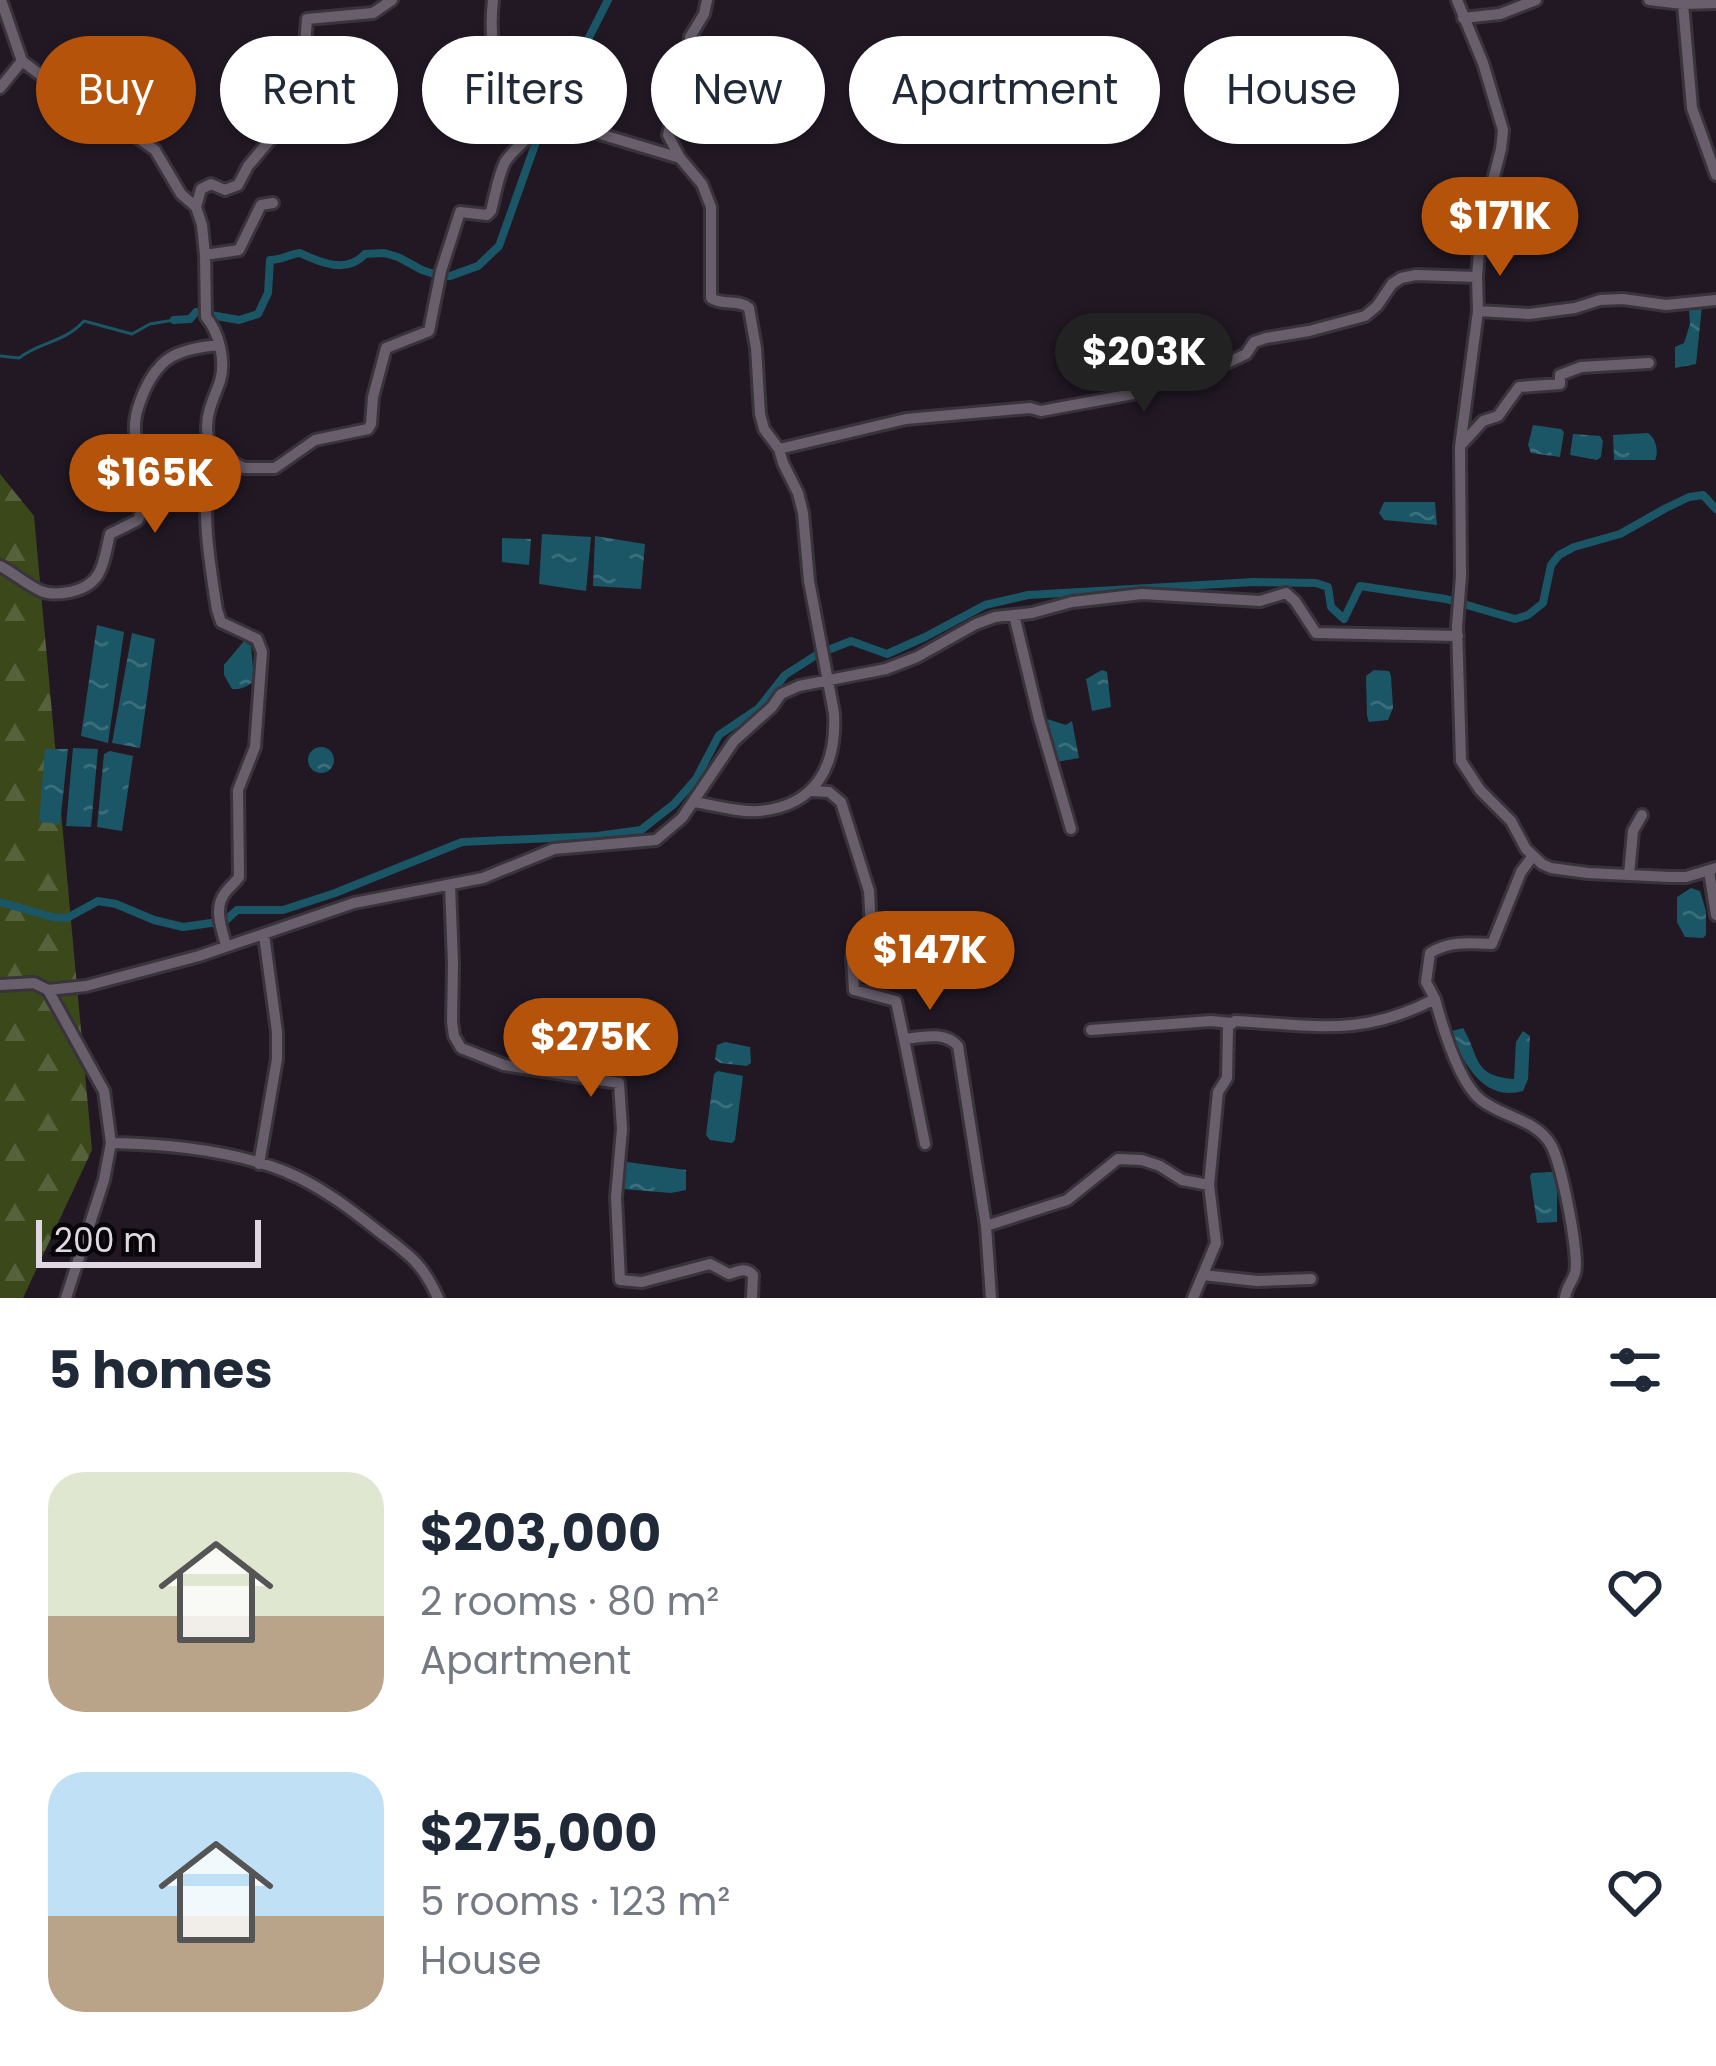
<!DOCTYPE html>
<html lang="en">
<head>
<meta charset="utf-8">
<style>
	:root { --surface:#fff; --page:#f6f6f7; --text:#1f2937; --muted:#747a83; --accent:#b45309 }
	body { margin:0; font-family:Poppins,sans-serif; background:var(--page); color:var(--text); height:100vh; display:flex; flex-direction:column; font-size:45px; white-space:nowrap }
	* { box-sizing:border-box; margin:0 }
	p { font-size:39px; color:var(--muted) }
	.icon { flex:none; width:66px; height:66px; fill:none; stroke:currentColor; stroke-width:2; stroke-linecap:round; stroke-linejoin:round }
	.map { position:relative; height:1298px; overflow:hidden }
	.drawer { display:flex; flex-direction:column; background:var(--surface); flex:1 }
	.drawer>* { flex:none }
	.banner { position:absolute; left:36px; top:36px; width:1644px; height:108px; display:flex; gap:24px }
	.scale { position:absolute; left:36px; bottom:30px; width:225px; box-sizing:border-box; padding-left:12px; border:6px solid #dfd8e1; border-top:0; font-size:33px; line-height:42px; white-space:nowrap; color:#dfd8e1; -webkit-text-stroke:9px #08050a; paint-order:stroke }
	.price { position:absolute; translate:-50% -102px; padding:0 27px; border-radius:42px; background:var(--accent); color:#fff; font-size:39px; line-height:78px; filter:drop-shadow(0 3px 6px #0008) }
	.price::after { content:''; position:absolute; left:50%; top:72px; width:36px; height:27px; margin-left:-18px; background:inherit; clip-path:polygon(0 0,100% 0,50% 100%) }
	.price.active { background:#222; color:#fff }
	ul { padding:0; list-style:none }
	li { display:flex; align-items:center; gap:36px; height:300px; padding:0 48px }
	li span { display:grid; place-items:center; flex:none; width:336px; height:240px; border-radius:36px; color:#555 }
	li>.icon { margin-inline-start:auto }
	span .icon { width:144px; height:144px; fill:#fffc; stroke-width:1 }
	li b { font-size:51px }
	h2 { display:flex; justify-content:space-between; align-items:center; height:144px; padding:0 48px; font-size:51px }
	.pill { padding:0 42px; border-radius:54px; background:var(--surface); box-shadow:0 3px 9px #0004; font-size:42px; line-height:108px }
	.pill.active { background:var(--accent); color:#fff }
	.map>svg:first-child { display:block }
	.forest { fill:url(#forest-firs) }
	.water { fill:url(#water-ripples) }
	.lines { fill:none; stroke-linecap:round; stroke-linejoin:round }
	.stream { stroke:#1a5665; stroke-width:3 }
	.canal { stroke:#1a5665; stroke-width:8 }
	.minor-casing { stroke:#39333c; stroke-width:16 }
	.minor { stroke:#685e6c; stroke-width:10 }
</style>
</head>
<body>
<div class="map">
<svg width="1716" height="1298" viewBox="0 0 1716 1298">
	<defs>
		<pattern id="forest-firs" width="22" height="20" patternUnits="userSpaceOnUse" patternTransform="scale(3)"><rect width="22" height="20" fill="#3a481a"/><path d="M5 1l3.5 6h-7zM16 11l3.5 6h-7z" fill="#56623b"/></pattern>
		<pattern id="water-ripples" width="26" height="14" patternUnits="userSpaceOnUse" patternTransform="scale(3)"><rect width="26" height="14" fill="#1a5665"/><path d="M2 4q2-2 4 0t4 0M15 11q2-2 4 0t4 0" fill="none" stroke="#3b6e7b"/></pattern>
	</defs>
	<rect width="100%" height="100%" fill="#211824"/>
	<!-- forest -->
	<path class="forest" d="M 0,474 L 34,516 L 92,1150 L 23,1298 L 0,1298 Z"/>
	<!-- water -->
	<path class="water" d="M 507,55 L 529,58 L 527,91 L 507,87 Z
		M 313,84 L 318,85 L 321,91 L 342,94 L 343,101 L 325,107 L 306,104 L 305,96 Z
		M 1693,306 L 1702,306 L 1696,364 L 1675,368 L 1675,347 L 1684,343 L 1690,324 L 1689,309 Z
		M 1533,425 L 1561,429 L 1564,432 L 1560,457 L 1531,453 L 1528,445 Z
		M 1648,433 C 1656,438 1659,452 1655,460 L 1614,460 L 1613,435 Z
		M 1573,434 L 1600,436 L 1603,441 L 1601,457 L 1597,460 L 1570,455 Z
		M 1384,502 L 1435,502 L 1437,525 L 1384,520 L 1379,513 Z
		M 542,534 L 591,537 L 586,591 L 539,584 Z
		M 595,536 L 645,544 L 641,589 L 593,586 Z
		M 502,538 L 531,539 L 529,565 L 502,562 Z
		M 97,625 L 124,632 L 108,743 L 81,736 Z
		M 132,633 L 155,639 L 140,748 L 112,743 Z
		M 244,641 L 251,646 L 253,668 L 258,673 C 254,684 244,690 232,689 L 224,675 L 224,665 Z
		M 1102,670 L 1107,672 L 1111,707 L 1092,711 L 1086,679 Z
		M 1374,670 L 1389,671 L 1391,676 L 1393,708 L 1388,720 L 1369,722 L 1367,716 L 1366,676 Z
		M 1047,719 L 1066,725 L 1072,721 L 1079,758 L 1056,762 Z
		M308 760a13 13 0 1 1 26 0a13 13 0 1 1-26 0Z
		M 73,748 L 98,749 L 91,827 L 66,826 Z
		M 45,749 L 68,749 L 60,824 L 39,822 Z
		M 110,751 L 133,756 L 122,831 L 97,827 L 104,754 Z
		M 1691,888 L 1700,891 L 1706,911 L 1706,935 L 1703,938 L 1685,937 L 1677,922 L 1677,897 Z
		M 1463,1028 C 1480,1056 1472,1076 1514,1079 L 1516,1042 L 1523,1031 L 1530,1036 L 1528,1079 L 1523,1091 C 1482,1102 1465,1063 1449,1032 Z
		M 725,1042 L 750,1047 L 751,1063 L 747,1066 L 720,1063 L 715,1059 L 717,1045 Z
		M 718,1071 L 743,1076 L 735,1140 L 732,1143 L 710,1140 L 706,1135 L 714,1074 Z
		M 627,1162 L 686,1170 L 686,1190 L 671,1193 L 623,1189 L 624,1165 Z
		M 1551,1172 L 1557,1173 L 1557,1222 L 1537,1223 L 1530,1176 L 1532,1173 Z"/>
	<g class="lines">
		<!-- stream -->
		<path class="stream" d="M 0,356 L 19,358 C 41,341 64,343 84,321 L 132,334 L 150,324 L 174,320"/>
		<!-- canal -->
		<path class="canal" d="M 205,314 L 239,320 L 258,314 L 268,293 L 270,260 C 282,260 289,254 300,253 C 321,263 347,274 365,254 L 384,253 L 398,257 L 422,270 L 440,276 L 450,276 L 478,266 L 499,246 L 536,142 L 608,0
			M 174,320 L 190,319 L 196,312
			M 0,902 L 52,917 L 67,918 L 98,901 L 116,904 L 154,920 L 183,927 L 225,921 L 237,910 L 283,910 L 335,893 L 462,842 L 597,836 L 641,830 L 674,804 L 696,779 L 719,735 L 759,708 L 785,675 L 818,654 L 851,641 L 887,654 L 925,637 L 985,605 L 1028,595 L 1253,582 L 1316,583 L 1328,587 L 1331,607 L 1344,619 L 1360,586 L 1446,599 L 1515,619 L 1528,615 L 1543,603 L 1551,565 L 1559,555 L 1574,547 L 1620,534 L 1666,508 L 1689,497 L 1703,495 L 1716,509"/>
		<defs>
			<path id="minor" d="M 1,0 L 22,61 L 42,76 L 67,88 L 155,150 L 181,194 L 196,207 L 202,225 L 205,255 L 206,317 C 219,332 226,361 220,381 C 215,396 207,410 207,427 C 207,436 210,447 211,456 L 223,457 L 244,468 L 275,468 L 315,440 L 368,429 L 371,424 L 373,397 L 386,348 L 429,331 L 441,271 L 460,212 L 487,215 L 491,211 C 495,196 498,176 505,162 C 517,143 534,140 540,114
				M 493,0 C 489,35 494,71 509,104 L 526,112 L 544,113 L 580,128 L 680,158 L 702,184 L 711,207 L 711,298 C 723,306 739,299 749,308 L 756,348 L 760,414 L 764,429 L 779,449 L 783,463 L 798,493 L 803,513 L 809,581 L 834,713 C 837,766 816,806 759,811 C 739,813 714,805 694,802
				M 1457,0 L 1483,63 L 1503,130 L 1501,149 L 1481,227 L 1477,277 L 1478,311 L 1460,447 L 1461,576 L 1457,626 L 1461,761 L 1480,790 L 1511,821 L 1526,849 L 1542,864 L 1551,868 L 1588,873 L 1670,877 L 1686,877 L 1716,868
				M 1649,0 L 1683,4 L 1716,3
				M 1683,4 L 1692,108 L 1716,175
				M 1463,18 L 1500,14 L 1536,0
				M 0,88 L 22,61
				M 680,158 L 668,135 L 675,105 L 686,90 L 690,37 L 704,14 L 707,0
				M 196,207 L 201,189 L 211,184 L 225,190 L 238,185 L 248,166 L 296,109 L 302,86 L 307,19 L 373,13 L 392,0
				M 205,255 L 239,250 L 261,205 L 273,203
				M 1478,311 L 1529,314 L 1575,308 L 1600,300 L 1623,299 L 1666,305 L 1716,300
				M 1462,444 L 1483,421 L 1498,416 L 1519,387 L 1560,384 L 1560,375 L 1581,367 L 1649,363
				M 779,449 L 906,419 L 1030,408 L 1041,411 L 1133,394 L 1175,376 L 1229,362 L 1246,354 L 1254,342 L 1266,338 L 1309,331 L 1365,316 L 1377,306 L 1392,284 L 1401,278 L 1416,275 L 1477,277
				M 211,456 C 200,505 209,560 217,610 L 221,622 L 257,639 L 262,652 L 255,747 L 238,790 L 239,877 C 235,883 229,887 225,893 C 213,908 222,929 226,946
				M 0,566 C 14,573 27,585 41,591 C 51,595 60,594 70,592 C 104,585 103,562 110,534 L 138,520 L 146,499 L 144,473 L 148,451 L 136,441 C 133,423 136,411 143,394 C 159,356 178,349 219,345
				M 1014,615 L 1039,719 L 1071,829
				M 812,791 L 829,792 L 841,802 L 869,891 L 872,948 L 866,956 L 852,957 L 854,990 L 896,1001 L 904,1039 C 922,1037 945,1031 958,1046 L 986,1226 L 991,1298
				M 1709,871 L 1716,915
				M 1629,875 L 1633,831 L 1642,815
				M 450,885 L 453,964 L 452,1022 L 454,1036 L 461,1048 L 504,1065 L 619,1083 L 622,1129 L 616,1197 L 620,1280 L 642,1282 L 710,1264 L 729,1274 C 739,1271 746,1267 753,1275 L 752,1298
				M 0,985 L 34,983 L 48,990 L 86,986 L 199,956 L 354,903 L 483,878 L 554,849 L 656,840 L 682,818 L 734,741 L 772,707 L 781,694 L 799,686 L 886,669 L 917,657 L 976,624 L 995,617 L 1032,613 L 1072,602 L 1142,594 L 1260,601 L 1286,593 L 1295,601 L 1316,633 L 1458,636
				M 48,990 L 104,1091 L 111,1143 C 166,1144 233,1151 284,1171 C 319,1185 349,1208 378,1231 C 408,1254 422,1262 438,1298
				M 1435,999 C 1442,1025 1459,1083 1481,1100 C 1502,1117 1536,1119 1551,1145 C 1561,1161 1580,1256 1575,1273 C 1572,1283 1566,1287 1565,1298
				M 1091,1030 L 1211,1021 L 1231,1023
				M 904,1039 L 925,1144
				M 259,1164 L 277,1059 L 277,1032 L 264,935
				M 986,1226 L 1067,1200 L 1118,1159 L 1142,1160 L 1160,1166 L 1182,1180 L 1209,1185
				M 1203,1275 L 1257,1281 L 1311,1279
				M 66,1298 L 104,1180 L 111,1143
				M 1193,1298 L 1216,1243 L 1209,1185 L 1218,1092 L 1227,1078 L 1228,1027 L 1235,1021 C 1314,1025 1360,1038 1435,999 L 1426,982 L 1430,953 C 1449,941 1470,943 1492,944 L 1521,872 L 1532,857"/>
		</defs>
		<!-- minor casing -->
		<use href="#minor" class="minor-casing"/>
		<!-- minor -->
		<use href="#minor" class="minor"/>
	</g>
</svg>
<div class="scale">200 m</div>
<b class="price" style="left:1500px;top:279px">$171K</b>
<b class="price active" style="left:1144px;top:415px">$203K</b>
<b class="price" style="left:155px;top:536px">$165K</b>
<b class="price" style="left:930px;top:1013px">$147K</b>
<b class="price" style="left:591px;top:1100px">$275K</b>
<div class="banner">
<a class="pill active">Buy</a>
<a class="pill">Rent</a>
<a class="pill">Filters</a>
<a class="pill">New</a>
<a class="pill">Apartment</a>
<a class="pill">House</a>
</div>
</div>
<section class="drawer">
<h2>5 homes<svg class="icon" aria-label="filters" viewBox="0 0 24 24"><path d="M4 7h16M4 17h16"/><circle cx="9" cy="7" r="2"/><circle cx="15" cy="17" r="2"/></svg></h2>
<ul>
<li><span style="background:linear-gradient(#dfe7d0 60%,#b9a48a 0)"><svg class="icon" aria-label="home" viewBox="0 0 24 24"><path d="M3 11l9-7 9 7M6 9v11h12V9"/></svg></span><div><b>$203,000</b><p>2 rooms · 80 m²</p><p>Apartment</p></div><svg class="icon" aria-label="heart" viewBox="0 0 24 24"><path d="M12 20l-8-8c-3-5 5-10 8-4 3-6 11-1 8 4z"/></svg></li>
<li><span style="background:linear-gradient(#bfe0f5 60%,#b9a48a 0)"><svg class="icon" aria-label="home" viewBox="0 0 24 24"><path d="M3 11l9-7 9 7M6 9v11h12V9"/></svg></span><div><b>$275,000</b><p>5 rooms · 123 m²</p><p>House</p></div><svg class="icon" aria-label="heart" viewBox="0 0 24 24"><path d="M12 20l-8-8c-3-5 5-10 8-4 3-6 11-1 8 4z"/></svg></li>
</ul>
</section>
</body>
</html>
